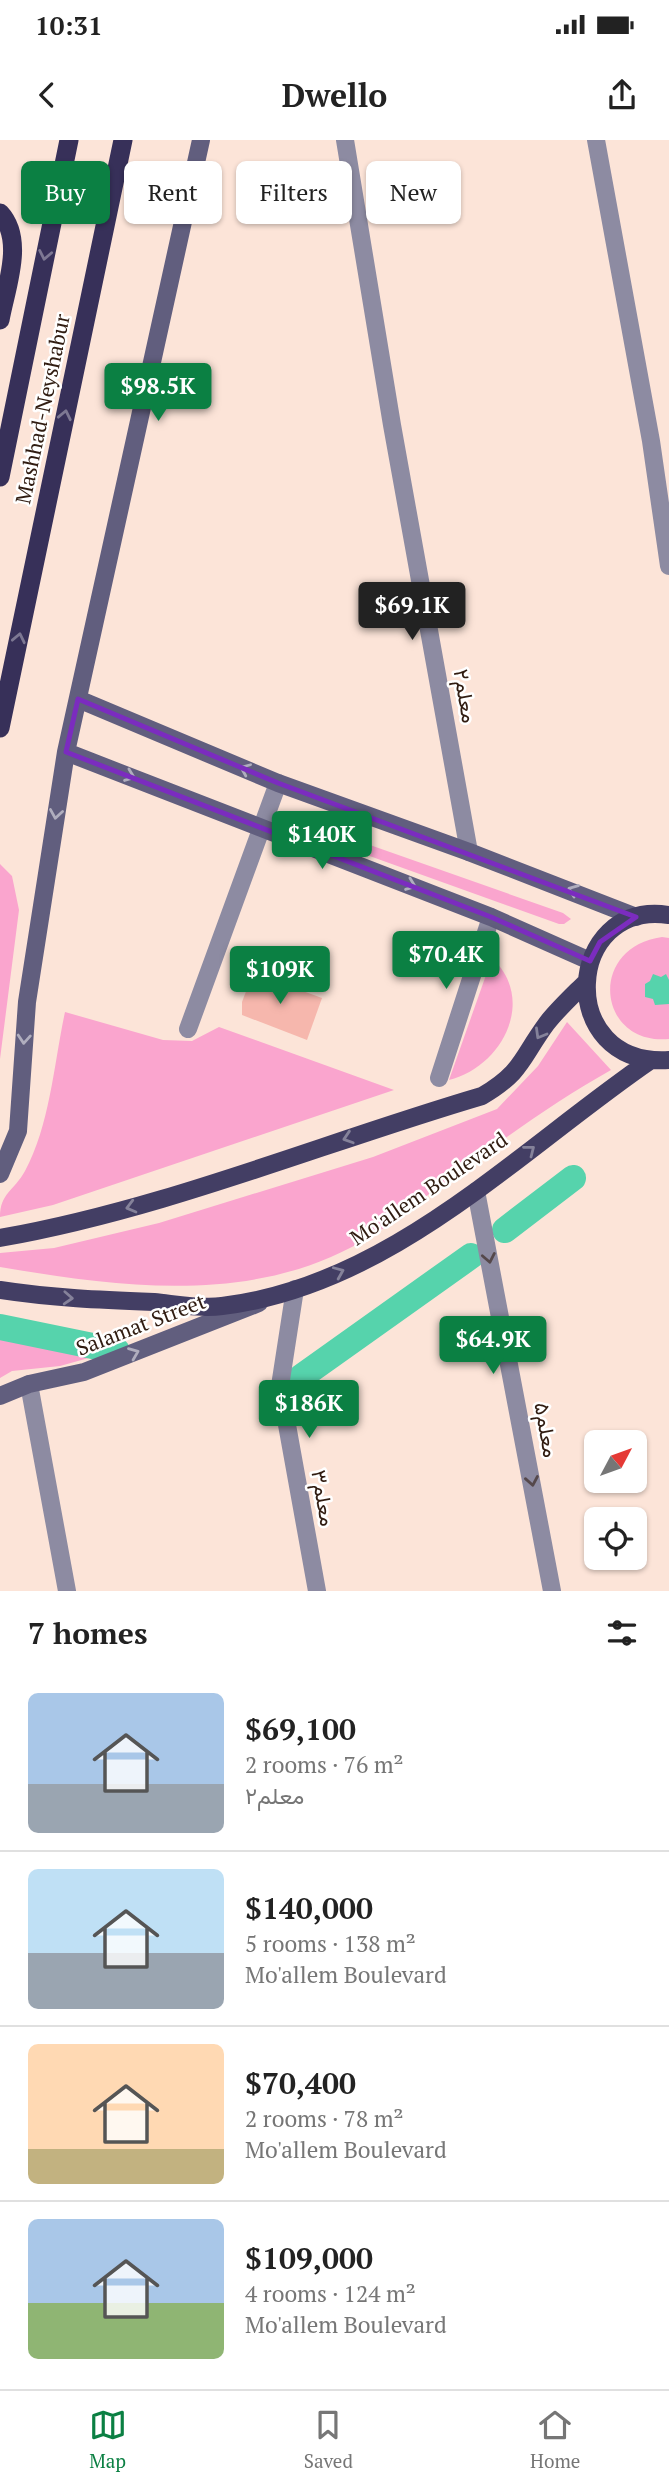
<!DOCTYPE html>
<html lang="en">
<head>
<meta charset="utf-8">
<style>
	:root { --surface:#fff; --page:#f2f2f2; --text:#222; --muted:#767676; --line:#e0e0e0; --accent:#0b8043 }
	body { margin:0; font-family:"PT Serif",Vazirmatn,serif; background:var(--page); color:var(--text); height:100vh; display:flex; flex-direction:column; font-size:26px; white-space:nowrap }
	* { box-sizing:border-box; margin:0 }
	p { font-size:23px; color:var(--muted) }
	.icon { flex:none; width:38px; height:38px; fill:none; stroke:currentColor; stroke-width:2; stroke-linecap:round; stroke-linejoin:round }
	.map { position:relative; height:1451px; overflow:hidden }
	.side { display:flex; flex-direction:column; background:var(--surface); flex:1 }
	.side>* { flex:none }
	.banner { position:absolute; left:21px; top:21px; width:628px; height:63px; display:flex; gap:14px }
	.needle { width:46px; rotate:49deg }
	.controls { position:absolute; left:584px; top:1290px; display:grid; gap:14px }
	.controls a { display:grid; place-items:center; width:63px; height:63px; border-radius:10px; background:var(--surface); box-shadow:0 2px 5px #0004; font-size:35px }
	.price { position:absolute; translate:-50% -60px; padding:0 16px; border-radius:7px; background:var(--accent); color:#fff; font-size:23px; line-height:46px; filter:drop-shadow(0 2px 4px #0008) }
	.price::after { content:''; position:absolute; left:50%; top:42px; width:21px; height:16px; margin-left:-10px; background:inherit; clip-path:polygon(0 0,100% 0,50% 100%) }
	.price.selected { background:#222; color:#fff }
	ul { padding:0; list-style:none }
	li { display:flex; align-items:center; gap:21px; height:175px; padding:0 28px }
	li+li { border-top:2px solid var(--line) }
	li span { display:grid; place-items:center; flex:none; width:196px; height:140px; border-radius:10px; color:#555 }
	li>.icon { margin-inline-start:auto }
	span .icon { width:84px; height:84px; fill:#fffc; stroke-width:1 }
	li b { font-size:30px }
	h2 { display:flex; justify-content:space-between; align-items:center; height:84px; padding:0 28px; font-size:30px }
	.pill { padding:0 24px; border-radius:10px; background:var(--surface); box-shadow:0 2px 5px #0004; font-size:24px; line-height:63px }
	.pill.selected { background:var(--accent); color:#fff }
	.status { display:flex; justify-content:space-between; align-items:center; height:49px; padding:0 35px; background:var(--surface); direction:ltr }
	.status svg { height:19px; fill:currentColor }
	header { display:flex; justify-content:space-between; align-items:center; height:91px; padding:0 28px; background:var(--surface); font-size:32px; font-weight:700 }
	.dock { display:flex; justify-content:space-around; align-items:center; height:98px; border-top:2px solid var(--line); background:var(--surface); font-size:19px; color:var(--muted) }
	.dock a { display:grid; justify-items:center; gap:4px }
	.dock .selected { color:var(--accent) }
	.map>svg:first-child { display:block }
	.green { fill:#faa5ce }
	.water { fill:#56d3ac }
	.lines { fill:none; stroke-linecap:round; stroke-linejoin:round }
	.canal { stroke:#56d3ac; stroke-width:26 }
	.building { fill:#f6b7ad }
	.minor { stroke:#8d8ba2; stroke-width:18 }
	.secondary { stroke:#615e7e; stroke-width:18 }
	.primary { stroke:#433e64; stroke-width:18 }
	.trunk { stroke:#373059; stroke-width:19 }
	.oneway { stroke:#7d7893 }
	.oneway2 { stroke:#b0aebe }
	.oneway3 { stroke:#85829a }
	.oneway4 { stroke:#55484b }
	.marked { fill:none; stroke:#7b2cbf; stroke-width:5; stroke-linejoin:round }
	.labels { text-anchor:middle; stroke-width:5; stroke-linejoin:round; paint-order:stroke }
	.street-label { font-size:21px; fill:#301c11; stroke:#fff }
</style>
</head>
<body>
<div class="status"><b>10:31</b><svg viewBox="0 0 49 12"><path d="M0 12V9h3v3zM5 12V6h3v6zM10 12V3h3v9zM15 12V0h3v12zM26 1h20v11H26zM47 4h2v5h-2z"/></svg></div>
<header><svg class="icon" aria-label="back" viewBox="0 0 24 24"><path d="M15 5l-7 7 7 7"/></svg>Dwello<svg class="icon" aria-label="share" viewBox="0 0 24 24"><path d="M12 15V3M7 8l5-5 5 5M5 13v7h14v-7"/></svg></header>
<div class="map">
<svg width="669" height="1451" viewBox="0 0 669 1451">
	<rect width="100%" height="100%" fill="#fce4d8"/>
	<!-- green -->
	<path class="green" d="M 296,679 L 563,773 L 571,779 L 564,784 L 559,784 L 300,691 L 292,685 Z
		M 0,724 L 12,736 L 19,770 L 0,919 Z
		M 662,797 L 669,798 L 669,899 C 598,906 586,808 662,797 Z
		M 492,818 C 537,860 502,927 449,940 Z
		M 65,872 L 163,900 L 192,901 L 219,887 L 394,950 L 53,1065 L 0,1077 C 0,1053 14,1051 25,1031 C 50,985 54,923 65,872 Z
		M 567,882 L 611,930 C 552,963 498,1003 444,1043 C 420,1060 397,1081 371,1096 C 259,1166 123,1148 0,1127 L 0,1113 L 54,1108 L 159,1083 L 373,1017 L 497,969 L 538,926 Z
		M 0,1194 L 103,1214 L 60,1226 L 12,1231 L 0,1238 Z"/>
	<!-- water -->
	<path class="water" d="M 653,834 L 661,837 L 666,834 L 669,840 L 669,864 L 655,865 L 653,859 L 645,857 L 645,844 L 650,841 Z"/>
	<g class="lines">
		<!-- canal -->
		<path class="canal" d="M 505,1090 L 573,1038
			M 0,1187 L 117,1211
			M 301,1237 L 471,1116"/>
	</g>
	<!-- building -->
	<path class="building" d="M 253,833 L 322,858 L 307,900 L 242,875 L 242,862 Z"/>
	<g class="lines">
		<!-- minor -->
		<path class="minor" d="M 345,0 L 392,285 L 469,712
			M 596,0 L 651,301 L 669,426
			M 188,889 L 278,643
			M 439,938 L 491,777
			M 476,1051 L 552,1451
			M 295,1149 L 280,1246 L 317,1451
			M 29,1244 L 67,1451"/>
		<!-- secondary -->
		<path class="secondary" d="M 78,559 L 278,643 L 469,712 L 636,777
			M 66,612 L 491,777 L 590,821
			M 0,1034 L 18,991 L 27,862 L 66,612 L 201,0
			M 0,1256 L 29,1244 L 84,1232 L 259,1163"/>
		<!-- primary -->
		<path class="primary" d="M 669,775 C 565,759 554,927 669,920
			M 0,1098 C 165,1069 322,1003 482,956 C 523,932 521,918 547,883 C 558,869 572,856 585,843
			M 0,1150 C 51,1158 102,1160 154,1162 C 175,1164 201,1169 222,1166 C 390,1146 518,1011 651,920"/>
		<!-- trunk -->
		<path class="trunk" d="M 0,73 C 25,100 6,147 0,180
			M 0,337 L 69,0
			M 0,588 L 123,0"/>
	</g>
	<!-- one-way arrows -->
	<defs><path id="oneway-chevron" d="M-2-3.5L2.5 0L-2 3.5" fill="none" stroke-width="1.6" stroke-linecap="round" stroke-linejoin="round" transform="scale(1.75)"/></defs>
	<g class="oneway">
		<use href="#oneway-chevron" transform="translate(45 115) rotate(101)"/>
		<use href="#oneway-chevron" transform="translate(65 275) rotate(-78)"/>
		<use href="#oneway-chevron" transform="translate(19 498) rotate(-78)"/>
	</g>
	<g class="oneway2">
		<use href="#oneway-chevron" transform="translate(245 629) rotate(-157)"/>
		<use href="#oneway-chevron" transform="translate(130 636) rotate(21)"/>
		<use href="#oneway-chevron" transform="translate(56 674) rotate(99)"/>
		<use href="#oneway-chevron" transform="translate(411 745) rotate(21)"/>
		<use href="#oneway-chevron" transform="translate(573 750) rotate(-159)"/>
		<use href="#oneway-chevron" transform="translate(24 899) rotate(94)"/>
		<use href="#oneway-chevron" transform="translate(134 1213) rotate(-22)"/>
	</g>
	<g class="oneway3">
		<use href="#oneway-chevron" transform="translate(540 894) rotate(120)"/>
		<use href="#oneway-chevron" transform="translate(348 998) rotate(162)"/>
		<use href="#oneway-chevron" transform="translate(530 1010) rotate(-38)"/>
		<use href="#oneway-chevron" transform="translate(131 1067) rotate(165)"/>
		<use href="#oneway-chevron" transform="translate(339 1132) rotate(-23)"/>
		<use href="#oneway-chevron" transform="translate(68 1158) rotate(3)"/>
	</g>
	<g class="oneway4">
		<use href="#oneway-chevron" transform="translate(489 1118) rotate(79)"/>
		<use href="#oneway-chevron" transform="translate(532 1341) rotate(80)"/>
	</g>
	<!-- marked area -->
	<path class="marked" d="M 78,559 L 278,643 L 636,777 L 600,802 L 590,821 L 491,777 L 66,612 Z"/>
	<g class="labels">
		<!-- street labels -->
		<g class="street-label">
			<text transform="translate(43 269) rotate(-78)" y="7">Mashhad-Neyshabur</text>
			<text transform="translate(465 556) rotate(80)" y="7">معلم۲</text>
			<text transform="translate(429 1049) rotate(-34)" y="7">Mo'allem Boulevard</text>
			<text transform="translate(141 1185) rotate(-21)" y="7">Salamat Street</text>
			<text transform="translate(546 1290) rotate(80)" y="7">معلم۵</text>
			<text transform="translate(323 1358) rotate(80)" y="7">معلم۳</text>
		</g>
	</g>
</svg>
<div class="controls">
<a><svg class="needle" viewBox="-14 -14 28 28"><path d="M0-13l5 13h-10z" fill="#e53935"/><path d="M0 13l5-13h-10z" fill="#767676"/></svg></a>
<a><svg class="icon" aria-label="locate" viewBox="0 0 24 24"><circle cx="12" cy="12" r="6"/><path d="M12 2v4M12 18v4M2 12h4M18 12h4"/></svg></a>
</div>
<b class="price" style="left:158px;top:283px">$98.5K</b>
<b class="price selected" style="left:412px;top:502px">$69.1K</b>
<b class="price" style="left:322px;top:731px">$140K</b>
<b class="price" style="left:446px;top:851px">$70.4K</b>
<b class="price" style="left:280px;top:866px">$109K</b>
<b class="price" style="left:493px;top:1236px">$64.9K</b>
<b class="price" style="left:309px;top:1300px">$186K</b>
<div class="banner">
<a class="pill selected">Buy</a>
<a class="pill">Rent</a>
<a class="pill">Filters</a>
<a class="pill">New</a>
</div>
</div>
<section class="side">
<h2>7 homes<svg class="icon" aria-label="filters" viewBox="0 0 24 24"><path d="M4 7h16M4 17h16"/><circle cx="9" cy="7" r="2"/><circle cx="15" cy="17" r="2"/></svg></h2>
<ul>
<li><span style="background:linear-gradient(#a9c7e8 65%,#9aa5b1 0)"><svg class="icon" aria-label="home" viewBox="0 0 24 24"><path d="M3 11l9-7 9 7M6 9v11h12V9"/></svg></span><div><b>$69,100</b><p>2 rooms · 76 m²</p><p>معلم۲</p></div></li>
<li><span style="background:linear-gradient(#bfe0f5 60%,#9aa5b1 0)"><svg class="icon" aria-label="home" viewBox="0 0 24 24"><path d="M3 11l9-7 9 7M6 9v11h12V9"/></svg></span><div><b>$140,000</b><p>5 rooms · 138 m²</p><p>Mo'allem Boulevard</p></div></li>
<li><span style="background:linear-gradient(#ffd9b3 75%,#c2b280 0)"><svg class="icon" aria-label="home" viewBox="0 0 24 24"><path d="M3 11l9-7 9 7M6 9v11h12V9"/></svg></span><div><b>$70,400</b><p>2 rooms · 78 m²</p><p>Mo'allem Boulevard</p></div></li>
<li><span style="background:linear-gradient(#a9c7e8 60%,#8fb573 0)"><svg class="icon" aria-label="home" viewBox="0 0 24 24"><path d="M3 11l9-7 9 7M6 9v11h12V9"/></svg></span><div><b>$109,000</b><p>4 rooms · 124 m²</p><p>Mo'allem Boulevard</p></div></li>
</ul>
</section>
<nav class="dock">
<a class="selected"><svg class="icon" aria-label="map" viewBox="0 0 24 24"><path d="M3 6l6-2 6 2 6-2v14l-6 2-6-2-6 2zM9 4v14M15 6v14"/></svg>Map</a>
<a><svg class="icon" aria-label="saved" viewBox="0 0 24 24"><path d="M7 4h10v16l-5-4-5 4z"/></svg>Saved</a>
<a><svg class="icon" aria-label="home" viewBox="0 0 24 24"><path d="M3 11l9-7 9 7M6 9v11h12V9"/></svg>Home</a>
</nav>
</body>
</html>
